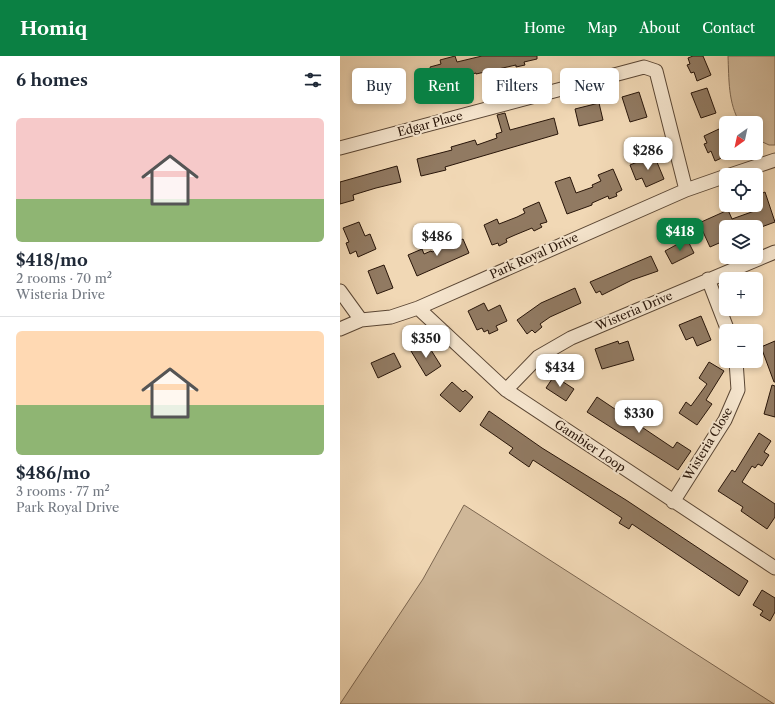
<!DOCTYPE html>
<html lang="en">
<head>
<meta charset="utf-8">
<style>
	:root { --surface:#fff; --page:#f6f6f7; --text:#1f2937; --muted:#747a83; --line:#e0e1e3; --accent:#0b8043 }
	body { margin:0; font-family:"Libre Caslon Text",serif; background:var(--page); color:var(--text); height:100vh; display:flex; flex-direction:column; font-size:15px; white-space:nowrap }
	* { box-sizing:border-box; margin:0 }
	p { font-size:13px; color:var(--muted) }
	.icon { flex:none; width:22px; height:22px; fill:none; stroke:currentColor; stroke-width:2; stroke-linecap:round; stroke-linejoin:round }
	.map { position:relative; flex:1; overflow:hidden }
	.sheet { display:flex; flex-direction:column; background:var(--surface); width:340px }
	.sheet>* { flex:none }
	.guide { position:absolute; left:12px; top:12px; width:363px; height:36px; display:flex; gap:8px }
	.needle { width:26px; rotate:213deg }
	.tools { position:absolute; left:379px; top:60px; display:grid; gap:8px }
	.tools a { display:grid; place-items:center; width:44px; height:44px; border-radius:6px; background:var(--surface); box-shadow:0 2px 6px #0003; font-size:20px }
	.price { position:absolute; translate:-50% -34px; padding:0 9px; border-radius:8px; background:#fff; color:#222; font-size:13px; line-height:26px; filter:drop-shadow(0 1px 2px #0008) }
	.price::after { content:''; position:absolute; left:50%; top:24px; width:12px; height:9px; margin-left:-6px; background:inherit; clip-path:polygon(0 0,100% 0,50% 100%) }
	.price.current { background:var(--accent); color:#fff }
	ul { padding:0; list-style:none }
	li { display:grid; align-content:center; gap:8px; height:212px; padding:0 16px }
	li+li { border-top:1px solid var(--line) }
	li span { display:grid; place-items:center; height:124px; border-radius:6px; color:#555 }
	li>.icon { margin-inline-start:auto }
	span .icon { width:72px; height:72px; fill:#fffc; stroke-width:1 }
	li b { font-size:17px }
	h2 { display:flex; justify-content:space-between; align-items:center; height:48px; padding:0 16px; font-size:17px }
	.pill { padding:0 14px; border-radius:6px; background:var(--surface); box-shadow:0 2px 6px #0003; font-size:14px; line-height:36px }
	.pill.current { background:var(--accent); color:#fff }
	header { display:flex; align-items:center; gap:24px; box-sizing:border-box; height:56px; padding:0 20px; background:var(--accent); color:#fff }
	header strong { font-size:19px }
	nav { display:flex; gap:22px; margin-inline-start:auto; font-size:14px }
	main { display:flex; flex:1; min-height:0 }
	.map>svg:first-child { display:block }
	.green { fill:#cfb798; stroke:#7c6650 }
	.building { fill:#917a62; stroke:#281509 }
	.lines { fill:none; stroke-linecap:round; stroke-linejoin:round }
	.minor-casing { stroke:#5a4634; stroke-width:15 }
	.minor { stroke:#f6e6cf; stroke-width:13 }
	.labels { text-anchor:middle; stroke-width:4; stroke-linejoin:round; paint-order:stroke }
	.street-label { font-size:12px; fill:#281509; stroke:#f6e6cf }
</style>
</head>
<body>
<header>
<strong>Homiq</strong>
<nav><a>Home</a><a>Map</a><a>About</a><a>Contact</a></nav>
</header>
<main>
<section class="sheet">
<h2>6 homes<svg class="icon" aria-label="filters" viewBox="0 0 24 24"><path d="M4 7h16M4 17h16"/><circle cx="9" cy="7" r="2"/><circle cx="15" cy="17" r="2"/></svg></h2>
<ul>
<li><span style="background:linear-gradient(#f6c9c9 65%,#8fb573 0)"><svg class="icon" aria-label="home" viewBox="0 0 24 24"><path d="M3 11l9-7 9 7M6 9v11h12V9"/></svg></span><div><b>$418/mo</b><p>2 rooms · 70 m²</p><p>Wisteria Drive</p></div></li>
<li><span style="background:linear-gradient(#ffd9b3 60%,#8fb573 0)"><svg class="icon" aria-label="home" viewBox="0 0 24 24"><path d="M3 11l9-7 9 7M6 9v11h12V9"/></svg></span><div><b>$486/mo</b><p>3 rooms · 77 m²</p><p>Park Royal Drive</p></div></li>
</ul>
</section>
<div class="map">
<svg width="435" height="648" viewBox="0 0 435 648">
	<rect width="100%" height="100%" fill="#f1d8b5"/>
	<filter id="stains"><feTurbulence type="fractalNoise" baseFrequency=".005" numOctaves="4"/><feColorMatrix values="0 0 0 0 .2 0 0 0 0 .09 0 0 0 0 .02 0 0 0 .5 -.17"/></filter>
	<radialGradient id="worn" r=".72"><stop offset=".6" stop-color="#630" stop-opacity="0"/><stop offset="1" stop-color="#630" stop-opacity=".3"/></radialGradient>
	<!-- green -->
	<path class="green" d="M 388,0 L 435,0 L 435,89 L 429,89 L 416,83 L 416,67 L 400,67 C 388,47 389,23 388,0 Z
		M 124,449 L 434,648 L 0,648 L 83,523 Z"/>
	<!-- building -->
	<path class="building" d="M 115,0 L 117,6 L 142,0 L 197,0 L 197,3 L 184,6 L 185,9 L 176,11 L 176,9 L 136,18 L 136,17 L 94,28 L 90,11 L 101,8 L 100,4 Z
		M 353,0 L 363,0 L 371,19 L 357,25 L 354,16 L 351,17 L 347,9 L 350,8 L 348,2 Z
		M 367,32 L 376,57 L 361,62 L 351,37 Z
		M 299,36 L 307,61 L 290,66 L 282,41 Z
		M 259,47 L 263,64 L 239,70 L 235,53 Z
		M 165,57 L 170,74 L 214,62 L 218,78 L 105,111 L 106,114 L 81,120 L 77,103 L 112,94 L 111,91 L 135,84 L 137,89 L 157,82 L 156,78 L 162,76 L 157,59 Z
		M 379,73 L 386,88 L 386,100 L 375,105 L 371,95 L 368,97 L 364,88 L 367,87 L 364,80 Z
		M 314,99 L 324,123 L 306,131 L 302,122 L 296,124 L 290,109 Z
		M 57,110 L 61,126 L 36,132 L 13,139 L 14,144 L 0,148 L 0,126 Z
		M 273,113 L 282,134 L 276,137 L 277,140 L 269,143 L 268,140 L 252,147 L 252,149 L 227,158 L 215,126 L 230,121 L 236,137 L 253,131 L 252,129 L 261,125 L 258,119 Z
		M 425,136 L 435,166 L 416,173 L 416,171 L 386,171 L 386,184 L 370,191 L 359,167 L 388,154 L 392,163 L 420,153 L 416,140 Z
		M 199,146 L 207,166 L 200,168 L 202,171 L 194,175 L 192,172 L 175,179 L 166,183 L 167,186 L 159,190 L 158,187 L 152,189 L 144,169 L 157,163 L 159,168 L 177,161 L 185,157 L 183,153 Z
		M 19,166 L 25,180 L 30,178 L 36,193 L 18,201 L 16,195 L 10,198 L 6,187 L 9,186 L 3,172 Z
		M 123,183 L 129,197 L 77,220 L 68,199 L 82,193 L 84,198 L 91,195 L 92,196 Z
		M 347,183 L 354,197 L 332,208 L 325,195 Z
		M 311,200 L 318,215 L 292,224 L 262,239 L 260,235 L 256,237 L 250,226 Z
		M 44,209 L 53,232 L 37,238 L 28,215 Z
		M 235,232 L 241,247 L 210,261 L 200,268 L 202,271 L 195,277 L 192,274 L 187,278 L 177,264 L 201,247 Z
		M 144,247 L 148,255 L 160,249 L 167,265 L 156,270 L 158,274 L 149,278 L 148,274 L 144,276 L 142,272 L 137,274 L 128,255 Z
		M 361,260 L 371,284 L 357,290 L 353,281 L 346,284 L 339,269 Z
		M 278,285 L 279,288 L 288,285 L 294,304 L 262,313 L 255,293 Z
		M 435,285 L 435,326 L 434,326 L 421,291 Z
		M 86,286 L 101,310 L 86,320 L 71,295 Z
		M 54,297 L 61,311 L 38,322 L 31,307 Z
		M 369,306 L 384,315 L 366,344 L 372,348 L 357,369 L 339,357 L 346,346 L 351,350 L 367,328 L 359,322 Z
		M 214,320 L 234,333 L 226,345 L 206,332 Z
		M 112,326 L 123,336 L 125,334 L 133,341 L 120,356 L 100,339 Z
		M 432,329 L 435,330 L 435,361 L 424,358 Z
		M 257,341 L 333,392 L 337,386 L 351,395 L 338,414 L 247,356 Z
		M 149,355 L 202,392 L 286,444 L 408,525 L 399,540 L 292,468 L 289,473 L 279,467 L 282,462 L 193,404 L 189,411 L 169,397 L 173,392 L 140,369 Z
		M 419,377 L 431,385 L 424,396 L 429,399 L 422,410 L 418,408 L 415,412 L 412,410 L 402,426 L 435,448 L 435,461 L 427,473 L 401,455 L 403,451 L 378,435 L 392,414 L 395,416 Z
		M 422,534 L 435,542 L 435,556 L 430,565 L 420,559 L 423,555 L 413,549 Z"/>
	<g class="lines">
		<defs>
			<path id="minor" d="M 0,92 L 304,11 L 316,15 L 346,134
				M 390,119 L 435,104
				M 368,223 L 388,275
				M 0,235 L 21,264
				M 78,252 L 166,334 L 435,512
				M 0,273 L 21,264 L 51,261 L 78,252 L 346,134 L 386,120
				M 166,334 L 198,301 L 231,282 L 435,196
				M 333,446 L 385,364 L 398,334 L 396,305"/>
		</defs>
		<!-- minor casing -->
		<use href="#minor" class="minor-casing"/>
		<!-- minor -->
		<use href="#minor" class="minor"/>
	</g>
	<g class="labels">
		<!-- street labels -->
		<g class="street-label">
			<text transform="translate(90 68) rotate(-15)" y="4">Edgar Place</text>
			<text transform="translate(194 200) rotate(-24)" y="4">Park Royal Drive</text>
			<text transform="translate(294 255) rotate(-23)" y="4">Wisteria Drive</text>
			<text transform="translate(368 388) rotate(-59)" y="4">Wisteria Close</text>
			<text transform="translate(250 390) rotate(34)" y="4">Gambier Loop</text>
		</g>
	</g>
	<rect width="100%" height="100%" filter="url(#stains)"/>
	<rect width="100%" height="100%" fill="url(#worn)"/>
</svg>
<div class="tools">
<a><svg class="needle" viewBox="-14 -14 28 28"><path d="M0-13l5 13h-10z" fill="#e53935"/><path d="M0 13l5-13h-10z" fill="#747a83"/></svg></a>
<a><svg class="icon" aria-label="locate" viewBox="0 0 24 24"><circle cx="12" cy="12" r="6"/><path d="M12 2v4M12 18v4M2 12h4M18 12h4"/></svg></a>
<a><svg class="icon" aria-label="layers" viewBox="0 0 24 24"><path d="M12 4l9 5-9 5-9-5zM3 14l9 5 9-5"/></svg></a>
<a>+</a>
<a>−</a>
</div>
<b class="price" style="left:308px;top:115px">$286</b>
<b class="price current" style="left:340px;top:196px">$418</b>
<b class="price" style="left:97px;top:201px">$486</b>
<b class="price" style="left:86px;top:303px">$350</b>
<b class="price" style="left:220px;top:332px">$434</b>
<b class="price" style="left:299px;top:378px">$330</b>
<div class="guide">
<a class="pill">Buy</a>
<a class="pill current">Rent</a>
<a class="pill">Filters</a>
<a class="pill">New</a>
</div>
</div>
</main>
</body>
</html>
